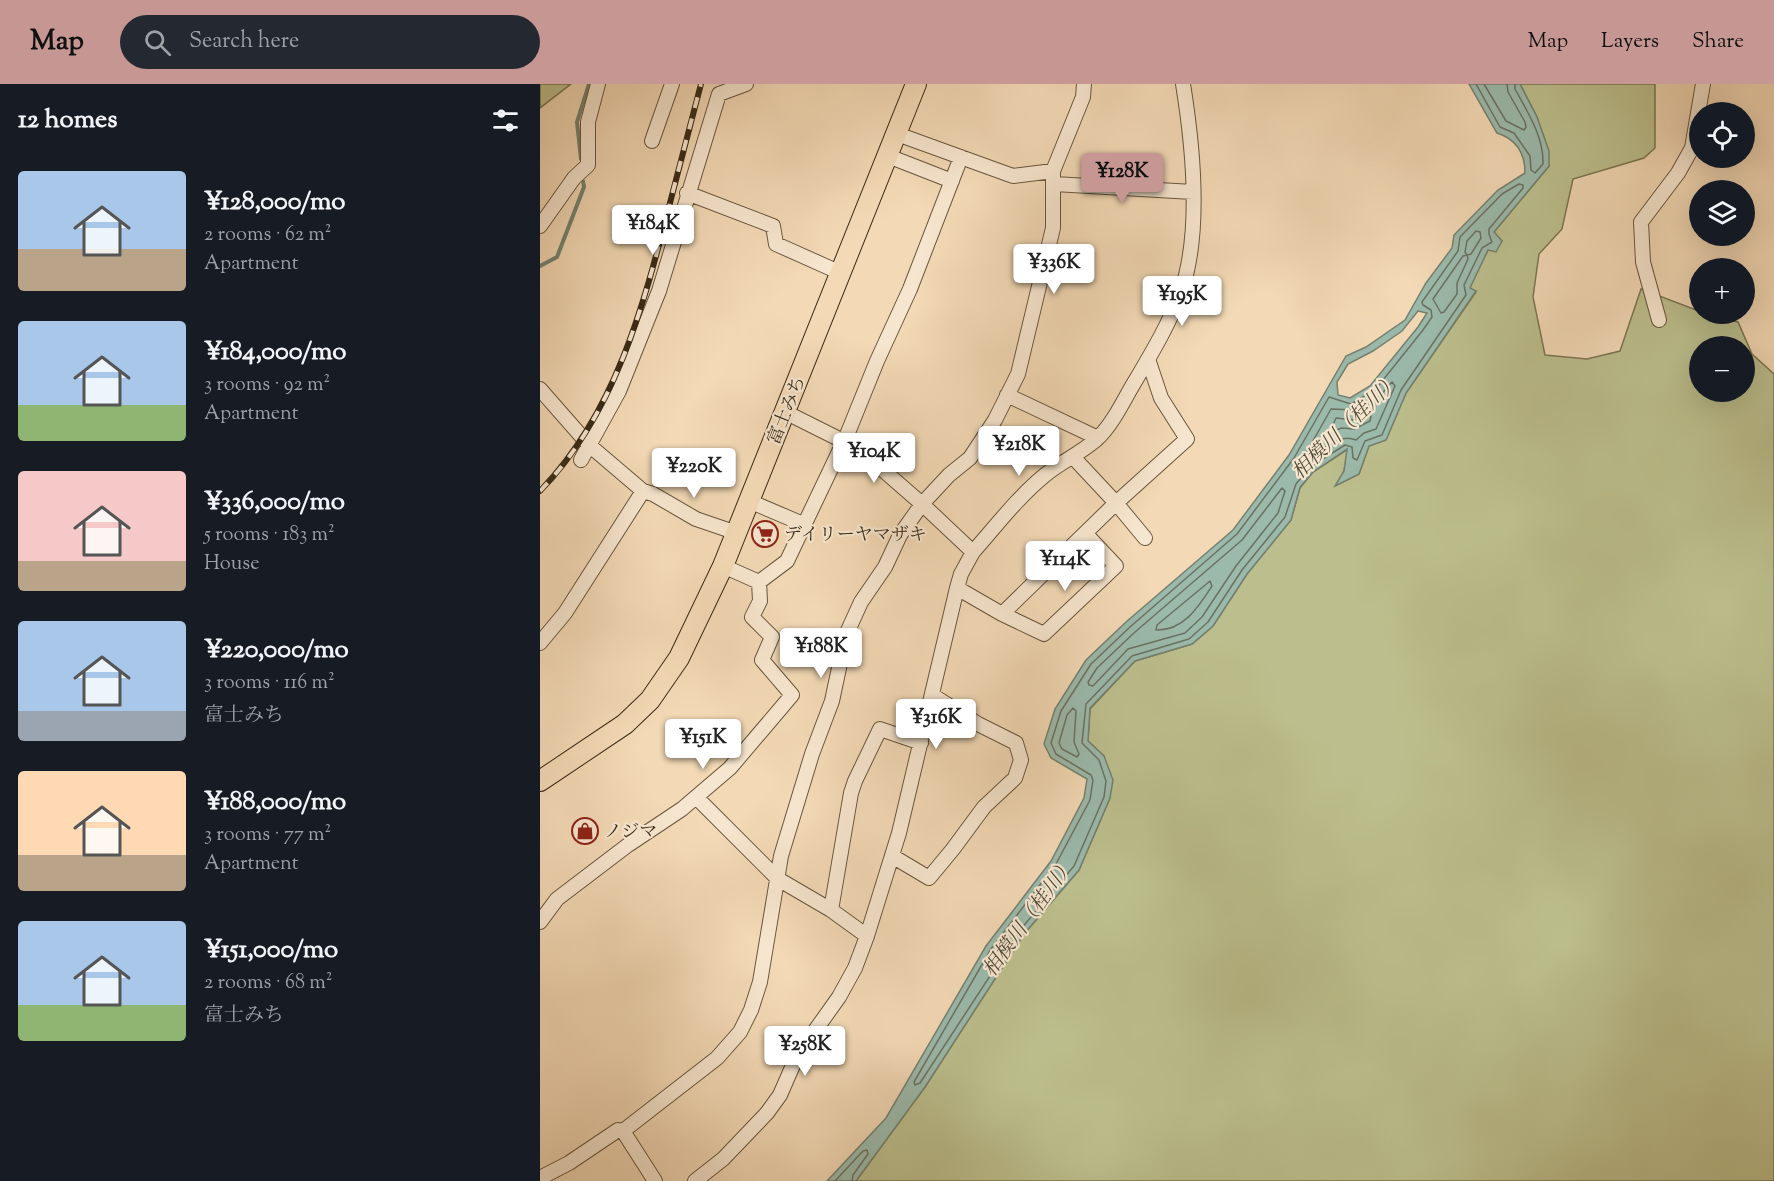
<!DOCTYPE html>
<html lang="en">
<head>
<meta charset="utf-8">
<style>
	:root { --surface:#171b24; --page:#242831; --text:#f1f3f6; --muted:#9ea1a6; --accent:#c59692 }
	body { margin:0; font-family:"Sorts Mill Goudy","Noto Serif JP",serif; background:var(--page); color:var(--text); height:100vh; display:flex; flex-direction:column; font-size:22px; white-space:nowrap }
	* { box-sizing:border-box; margin:0 }
	p { font-size:20px; color:var(--muted) }
	.icon { flex:none; width:33px; height:33px; fill:none; stroke:currentColor; stroke-width:2; stroke-linecap:round; stroke-linejoin:round }
	.map { position:relative; flex:1; overflow:hidden }
	.sheet { display:flex; flex-direction:column; background:var(--surface); width:540px }
	.sheet>* { flex:none }
	.controls { position:absolute; left:1149px; top:18px; display:grid; gap:12px }
	.controls a { display:grid; place-items:center; width:66px; height:66px; border-radius:50%; background:var(--surface); box-shadow:0 6px 24px #0002; font-size:30px }
	.price { position:absolute; translate:-50% -51px; padding:0 14px; border-radius:6px; background:#fff; color:#222; font-size:20px; line-height:39px; filter:drop-shadow(0 2px 3px #0008) }
	.price::after { content:''; position:absolute; left:50%; top:36px; width:18px; height:14px; margin-left:-9px; background:inherit; clip-path:polygon(0 0,100% 0,50% 100%) }
	.price.selected { background:var(--accent); color:#111 }
	ul { padding:0; list-style:none }
	li { display:flex; align-items:center; gap:18px; height:150px; padding:0 18px }
	li span { display:grid; place-items:center; flex:none; width:168px; height:120px; border-radius:6px; color:#555 }
	li>.icon { margin-inline-start:auto }
	span .icon { width:72px; height:72px; fill:#fffc; stroke-width:1 }
	li b { font-size:26px }
	h2 { display:flex; justify-content:space-between; align-items:center; height:72px; padding:0 18px; font-size:26px }
	header { display:flex; align-items:center; gap:36px; box-sizing:border-box; height:84px; padding:0 30px; background:var(--accent); color:#111 }
	header strong { font-size:28px }
	nav { display:flex; gap:33px; margin-inline-start:auto; font-size:21px }
	.search { width:420px; height:54px; background:var(--page); display:flex; align-items:center; gap:15px; box-sizing:border-box; padding:0 21px; border-radius:33px; color:var(--muted); font-size:22px }
	main { display:flex; flex:1; min-height:0 }
	.map>svg:first-child { display:block }
	.green { fill:#bcbf8d; stroke:#7b7552; stroke-width:1.5; fill-rule:evenodd }
	.water { fill:#9bbaac; stroke:#748170; stroke-width:1.5; fill-rule:evenodd }
	.lines { fill:none; stroke-linecap:round; stroke-linejoin:round }
	.shore { stroke:#6a7262; stroke-width:1.5 }
	.stream { stroke:#748170; stroke-width:4 }
	.minor-casing { stroke:#68563e; stroke-width:16 }
	.highway-casing { stroke:#3a2b17; stroke-width:22 }
	.minor { stroke:#f7e6cf; stroke-width:14 }
	.highway { stroke:#f3d9b5; stroke-width:20 }
	.rail-casing { stroke:#3a2b17; stroke-width:6 }
	.rail { stroke:#f7e6cf; stroke-width:4; stroke-dasharray:11; stroke-linecap:butt }
	.labels { text-anchor:middle; stroke-width:4.5; stroke-linejoin:round; paint-order:stroke }
	.street-label { font-size:18px; fill:#3a2b17; stroke:#f7e6cf }
	.poi-label { font-size:18px; fill:#3a2b17; stroke:#f7e6cf; text-anchor:start }
	.water-label { font-size:20px; font-style:italic; fill:#524f3c; stroke:#f7e6cf }
</style>
</head>
<body>
<header>
<strong>Map</strong>
<div class="search"><svg class="icon" aria-label="search" viewBox="0 0 24 24"><circle cx="10" cy="10" r="6"/><path d="M15 15l6 6"/></svg>Search here</div>
<nav><a>Map</a><a>Layers</a><a>Share</a></nav>
</header>
<main>
<section class="sheet">
<h2>12 homes<svg class="icon" aria-label="filters" viewBox="0 0 24 24"><path d="M4 7h16M4 17h16"/><circle cx="9" cy="7" r="2"/><circle cx="15" cy="17" r="2"/></svg></h2>
<ul>
<li><span style="background:linear-gradient(#a9c7e8 65%,#b9a48a 0)"><svg class="icon" aria-label="home" viewBox="0 0 24 24"><path d="M3 11l9-7 9 7M6 9v11h12V9"/></svg></span><div><b>¥128,000/mo</b><p>2 rooms · 62 m²</p><p>Apartment</p></div></li>
<li><span style="background:linear-gradient(#a9c7e8 70%,#8fb573 0)"><svg class="icon" aria-label="home" viewBox="0 0 24 24"><path d="M3 11l9-7 9 7M6 9v11h12V9"/></svg></span><div><b>¥184,000/mo</b><p>3 rooms · 92 m²</p><p>Apartment</p></div></li>
<li><span style="background:linear-gradient(#f6c9c9 75%,#b9a48a 0)"><svg class="icon" aria-label="home" viewBox="0 0 24 24"><path d="M3 11l9-7 9 7M6 9v11h12V9"/></svg></span><div><b>¥336,000/mo</b><p>5 rooms · 183 m²</p><p>House</p></div></li>
<li><span style="background:linear-gradient(#a9c7e8 75%,#9aa5b1 0)"><svg class="icon" aria-label="home" viewBox="0 0 24 24"><path d="M3 11l9-7 9 7M6 9v11h12V9"/></svg></span><div><b>¥220,000/mo</b><p>3 rooms · 116 m²</p><p>富士みち</p></div></li>
<li><span style="background:linear-gradient(#ffd9b3 70%,#b9a48a 0)"><svg class="icon" aria-label="home" viewBox="0 0 24 24"><path d="M3 11l9-7 9 7M6 9v11h12V9"/></svg></span><div><b>¥188,000/mo</b><p>3 rooms · 77 m²</p><p>Apartment</p></div></li>
<li><span style="background:linear-gradient(#a9c7e8 70%,#8fb573 0)"><svg class="icon" aria-label="home" viewBox="0 0 24 24"><path d="M3 11l9-7 9 7M6 9v11h12V9"/></svg></span><div><b>¥151,000/mo</b><p>2 rooms · 68 m²</p><p>富士みち</p></div></li>
</ul>
</section>
<div class="map">
<svg width="1234" height="1097" viewBox="0 0 1234 1097">
	<rect width="100%" height="100%" fill="#f3d9b5"/>
	<filter id="stains"><feTurbulence type="fractalNoise" baseFrequency=".00333" numOctaves="4"/><feColorMatrix values="0 0 0 0 .2 0 0 0 0 .09 0 0 0 0 .02 0 0 0 .5 -.17"/></filter>
	<radialGradient id="worn" r=".72"><stop offset=".6" stop-color="#630" stop-opacity="0"/><stop offset="1" stop-color="#630" stop-opacity=".3"/></radialGradient>
	<!-- green -->
	<path class="green" d="M 0,0 L 31,0 L 0,24 Z
		M 980,0 L 1115,0 L 1115,64 L 1104,74 L 1033,95 L 1022,145 L 999,170 L 993,213 L 1005,271 L 1047,275 L 1080,267 L 1101,205 L 1159,227 L 1160,230 L 1168,230 L 1198,238 L 1212,270 L 1234,290 L 1234,1097 L 316,1097 L 385,1003 L 484,850 L 539,786 L 570,714 L 564,672 L 548,657 L 550,625 L 595,577 L 652,560 L 673,542 L 707,490 L 751,436 L 760,404 L 773,388 L 808,365 L 804,387 L 797,401 L 819,390 L 829,362 L 846,356 L 866,309 L 936,208 L 929,204 L 948,166 L 962,157 L 954,148 L 1009,82 L 997,33 ZM 1160,262 L 1204,262 L 1204,308 L 1160,308 Z"/>
	<!-- water -->
	<path class="water" d="M 929,0 L 980,0 L 997,33 L 1009,67 L 1009,82 L 954,148 L 962,157 L 956,168 L 948,166 L 930,204 L 936,207 L 866,309 L 846,356 L 829,362 L 819,390 L 795,402 L 804,387 L 807,365 L 773,388 L 760,403 L 751,436 L 707,490 L 673,542 L 652,560 L 595,577 L 550,624 L 548,657 L 564,672 L 573,696 L 570,714 L 539,786 L 484,850 L 385,1003 L 316,1097 L 287,1097 L 346,1034 L 446,862 L 511,777 L 544,714 L 547,695 L 511,674 L 504,660 L 515,625 L 546,576 L 586,538 L 693,446 L 749,371 L 806,272 L 826,263 L 865,236 L 886,199 L 912,164 L 914,151 L 958,106 L 985,89 C 985,69 976,55 957,49 ZM 878,227 L 887,229 L 878,243 L 830,302 L 810,314 L 798,311 L 797,298 L 808,280 L 833,267 L 862,247 Z"/>
	<g class="lines">
		<!-- shore -->
		<path class="shore" d="M 936,0 L 960,43 L 974,49 L 990,72 L 991,86 L 995,89 L 1003,80 C 1004,53 987,27 975,5 L 975,0
			M 944,0 L 966,37 L 984,46 L 986,43 L 985,38 L 968,8 L 967,0
			M 979,100 L 983,101 L 983,104 L 949,145 L 949,150 L 952,158 L 942,164 L 924,201 L 926,211 L 861,306 L 842,351 L 825,357 L 817,376 L 813,374 L 812,363 L 805,361 L 770,383 L 756,400 L 745,433 L 702,486 L 668,538 L 649,555 L 592,572 L 546,620 L 542,659 L 559,676 L 566,697 L 564,713 L 534,782 L 480,846 L 380,999 L 375,1001 L 374,998 L 451,865 L 516,780 L 550,716 L 553,696 L 551,691 L 516,670 L 511,659 L 521,627 L 551,580 L 590,543 L 697,450 L 754,374 L 789,313 L 811,320 L 835,306 L 883,246 L 892,233 L 891,226 L 883,221 L 882,218 L 918,167 L 920,153 L 962,110 Z
			M 936,147 L 940,148 L 941,154 L 931,170 L 927,171 L 925,168 L 927,157 Z
			M 927,171 L 928,175 L 917,199 L 917,210 L 904,228 L 901,229 L 893,215 L 923,172 Z
			M 852,298 L 855,302 L 836,345 L 824,349 L 816,356 C 798,349 783,365 769,375 L 765,374 L 765,371 L 791,325 L 815,326 L 839,313 Z
			M 828,330 L 831,332 L 830,337 L 814,345 L 802,344 L 793,347 L 791,345 L 796,334 L 814,336 Z
			M 742,404 L 745,407 L 738,429 L 696,482 L 662,533 L 645,549 L 588,565 L 553,602 L 549,601 L 548,598 L 557,584 L 595,548 L 702,456 Z
			M 670,497 L 672,502 C 659,522 644,547 616,546 L 617,541 Z
			M 533,624 L 536,627 L 534,658 L 539,670 L 537,673 L 522,665 L 519,659 L 527,631 Z
			M 295,1097 L 323,1067 L 327,1066 L 328,1070 L 313,1091 L 312,1097"/>
		<!-- stream -->
		<path class="stream" d="M 41,75 L 37,38 L 49,0
			M 0,182 L 17,173 L 44,103 L 43,97"/>
		<defs>
			<path id="minor" d="M 357,50 L 473,92 L 513,87
				M 112,57 L 132,0
				M 348,72 L 412,97
				M 514,100 L 653,108
				M 147,109 L 233,142 L 236,160 L 301,189
				M 0,142 L 34,94 L 48,81 L 48,38 L 58,0
				M 1119,236 L 1103,178 L 1101,138 L 1138,89 L 1152,64 L 1163,0
				M 0,305 L 49,361 L 103,407 L 113,410 L 156,435 L 197,449
				M 467,311 L 558,354
				M 245,328 L 303,357 L 335,379 L 382,420 L 433,468
				M 533,373 L 576,419 L 605,454
				M 41,376 L 79,307 L 119,207 L 179,10 L 206,0
				M 209,417 L 263,440
				M 183,482 L 219,498
				M 417,504 L 462,530 L 576,419 L 647,355 L 621,314 L 608,275
				M 462,530 L 504,550 L 576,482 L 545,449
				M 0,559 L 25,529 L 103,407
				M 156,713 L 238,795 L 291,826 L 327,852
				M 352,772 L 389,794 L 413,765 L 444,723 L 475,694 L 481,676 L 476,659 L 438,640 L 392,611
				M 291,826 L 311,709 L 315,697 L 340,645 L 381,659
				M 0,838 L 17,815 L 88,761 L 142,725 L 190,684 L 252,611 L 222,576 L 232,553 L 212,533 L 220,517 L 219,498 L 247,477 L 307,351 L 337,277 L 370,205 L 421,73
				M 83,1047 L 177,974 L 200,948 L 211,926 L 220,898 L 241,772 L 272,670 L 292,617 L 306,551 L 321,518 L 345,483 L 360,451 L 382,420 L 409,391 L 430,374 L 455,336 L 478,290 L 513,144 L 513,87 L 543,13 L 544,0
				M 0,1094 L 29,1079 L 78,1046 L 83,1047 L 115,1097
				M 155,1097 L 183,1075 L 227,1029 L 240,1011 L 257,972 L 299,913 L 315,884 L 327,852 L 359,749 L 417,504 L 421,490 L 433,468 C 456,442 478,413 505,391 C 521,378 541,369 557,355 C 574,339 585,313 597,294 C 613,267 630,238 641,208 C 662,148 653,62 643,0"/>
			<path id="highway" d="M 0,697 L 85,640 L 110,616 L 139,574 L 183,482 L 376,0"/>
		</defs>
		<!-- minor casing -->
		<use href="#minor" class="minor-casing"/>
		<!-- highway casing -->
		<use href="#highway" class="highway-casing"/>
		<!-- minor -->
		<use href="#minor" class="minor"/>
		<!-- highway -->
		<use href="#highway" class="highway"/>
		<defs>
			<path id="rail" d="M 0,407 C 77,328 104,219 131,115 C 141,76 151,38 161,0"/>
		</defs>
		<!-- rail casing -->
		<use href="#rail" class="rail-casing"/>
		<!-- rail -->
		<use href="#rail" class="rail"/>
	</g>
	<!-- icons -->
	<defs>
		<symbol id="supermarket-ring" viewBox="-11 -11 22 22"><circle r="9.5" fill="#f7e6cf" stroke="#8f2418" stroke-width="1.5"/><path d="M-6-5.5h2.5l.6 2H6L4.5 2H-2.5L-4.4-4H-6ZM-1.5 3.2a1.3 1.3 0 1 0 .1 0ZM3 3.2a1.3 1.3 0 1 0 .1 0Z" fill="#8f2418"/></symbol>
		<symbol id="shop-ring" viewBox="-11 -11 22 22"><circle r="9.5" fill="#f7e6cf" stroke="#8f2418" stroke-width="1.5"/><path d="M-5-2.5h2.3a2.7 3.5 0 0 1 5.4 0H5L5.5 6h-11ZM-1.5-2.5h3a1.5 2.3 0 0 0-3 0Z" fill="#8f2418"/></symbol>
	</defs>
	<g fill-rule="evenodd">
		<use href="#supermarket-ring" x="210" y="435" width="30" height="30"/>
		<use href="#shop-ring" x="30" y="732" width="30" height="30"/>
	</g>
	<g class="labels">
		<!-- street labels -->
		<g class="street-label">
			<text transform="translate(246 326) rotate(-68)" y="6">富士みち</text>
		</g>
		<!-- poi labels -->
		<g class="poi-label">
			<text x="244" y="456">デイリーヤマザキ</text>
			<text x="64" y="753">ノジマ</text>
		</g>
		<!-- water labels -->
		<g class="water-label">
			<text transform="translate(805 342) rotate(-44)" y="7">相模川（桂川）</text>
			<text transform="translate(488 833) rotate(-54)" y="7">相模川（桂川）</text>
		</g>
	</g>
	<rect width="100%" height="100%" filter="url(#stains)"/>
	<rect width="100%" height="100%" fill="url(#worn)"/>
</svg>
<div class="controls">
<a><svg class="icon" aria-label="locate" viewBox="0 0 24 24"><circle cx="12" cy="12" r="6"/><path d="M12 2v4M12 18v4M2 12h4M18 12h4"/></svg></a>
<a><svg class="icon" aria-label="layers" viewBox="0 0 24 24"><path d="M12 4l9 5-9 5-9-5zM3 14l9 5 9-5"/></svg></a>
<a>+</a>
<a>−</a>
</div>
<b class="price selected" style="left:582px;top:120px">¥128K</b>
<b class="price" style="left:113px;top:172px">¥184K</b>
<b class="price" style="left:514px;top:211px">¥336K</b>
<b class="price" style="left:642px;top:243px">¥195K</b>
<b class="price" style="left:479px;top:393px">¥218K</b>
<b class="price" style="left:334px;top:400px">¥104K</b>
<b class="price" style="left:154px;top:415px">¥220K</b>
<b class="price" style="left:525px;top:508px">¥114K</b>
<b class="price" style="left:281px;top:595px">¥188K</b>
<b class="price" style="left:396px;top:666px">¥316K</b>
<b class="price" style="left:163px;top:686px">¥151K</b>
<b class="price" style="left:265px;top:993px">¥258K</b>
</div>
</main>
</body>
</html>
